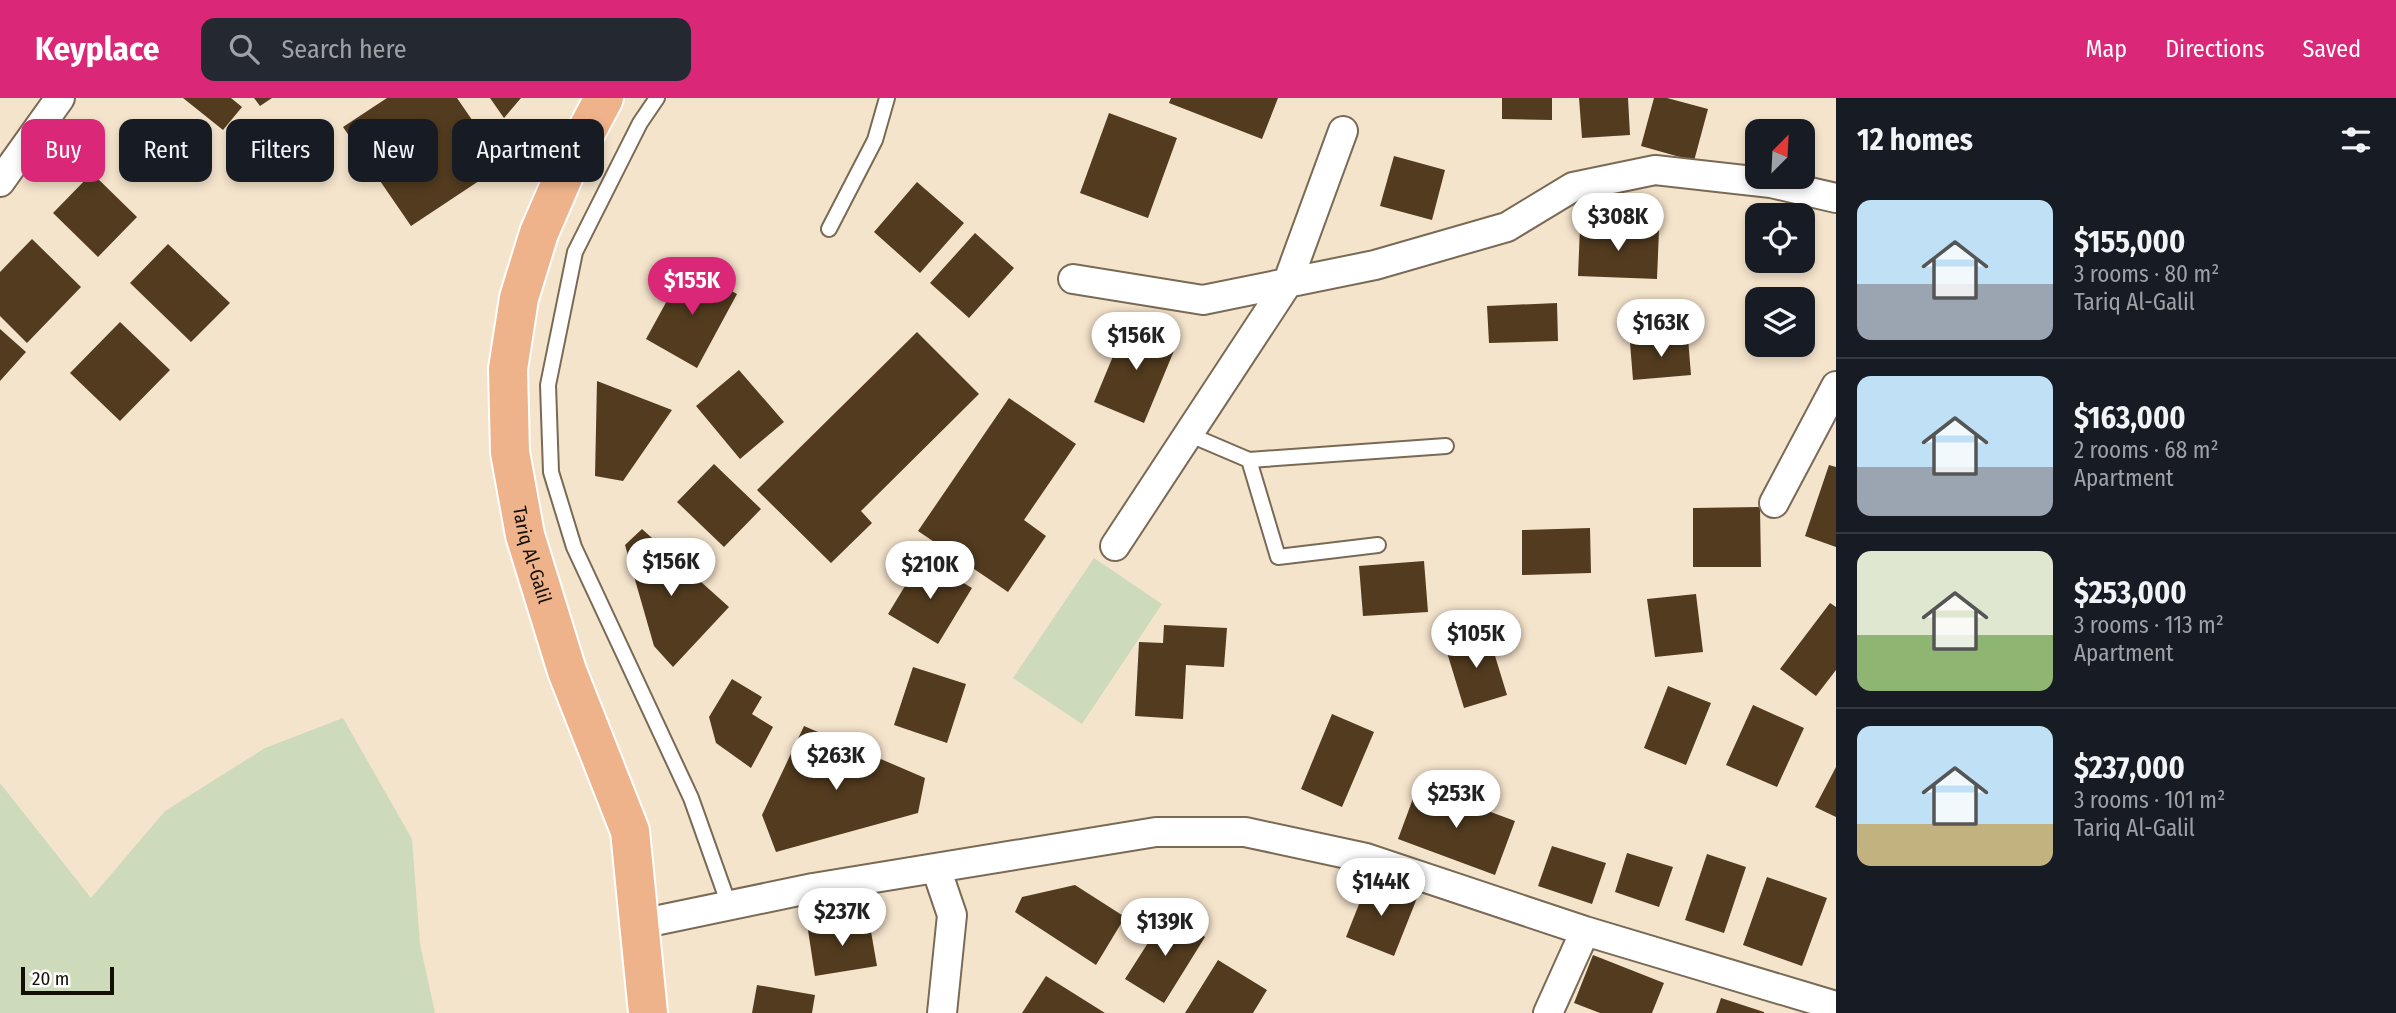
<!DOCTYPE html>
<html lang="en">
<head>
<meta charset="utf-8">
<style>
	:root { --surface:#171b24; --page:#242831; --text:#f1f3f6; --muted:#9ea1a6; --line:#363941; --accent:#db2777 }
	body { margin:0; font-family:"Fira Sans Condensed",sans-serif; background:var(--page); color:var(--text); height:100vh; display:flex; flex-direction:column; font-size:26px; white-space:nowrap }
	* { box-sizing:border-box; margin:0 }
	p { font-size:23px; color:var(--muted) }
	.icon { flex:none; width:38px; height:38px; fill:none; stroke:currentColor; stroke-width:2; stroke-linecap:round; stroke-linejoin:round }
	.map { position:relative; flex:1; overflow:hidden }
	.side { display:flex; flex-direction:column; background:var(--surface); width:560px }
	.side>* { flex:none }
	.top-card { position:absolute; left:21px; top:21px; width:665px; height:63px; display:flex; gap:14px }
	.needle { width:46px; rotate:24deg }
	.tools { position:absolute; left:1745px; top:21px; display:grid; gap:14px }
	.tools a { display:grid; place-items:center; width:70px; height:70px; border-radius:14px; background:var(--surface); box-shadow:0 4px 10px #0003; font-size:35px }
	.scale { position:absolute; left:21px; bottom:18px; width:93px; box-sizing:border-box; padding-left:7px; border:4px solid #130e06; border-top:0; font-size:19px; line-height:24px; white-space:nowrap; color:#130e06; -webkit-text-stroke:5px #fff; paint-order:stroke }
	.price { position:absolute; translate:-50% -60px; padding:0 16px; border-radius:24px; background:#fff; color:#222; font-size:23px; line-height:46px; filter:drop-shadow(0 2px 4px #0008) }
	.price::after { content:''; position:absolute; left:50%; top:42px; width:21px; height:16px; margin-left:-10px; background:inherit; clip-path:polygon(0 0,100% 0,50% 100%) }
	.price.active { background:var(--accent); color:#fff }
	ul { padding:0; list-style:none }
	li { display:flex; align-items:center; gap:21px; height:175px; padding:0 21px }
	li+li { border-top:2px solid var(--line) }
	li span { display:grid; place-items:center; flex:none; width:196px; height:140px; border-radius:14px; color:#555 }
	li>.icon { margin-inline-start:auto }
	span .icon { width:84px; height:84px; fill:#fffc; stroke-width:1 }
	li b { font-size:30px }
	h2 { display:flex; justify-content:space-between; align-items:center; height:84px; padding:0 21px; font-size:30px }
	.pill { padding:0 24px; border-radius:14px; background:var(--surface); box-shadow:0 4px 10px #0003; font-size:24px; line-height:63px }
	.pill.active { background:var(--accent); color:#fff }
	header { display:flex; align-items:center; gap:42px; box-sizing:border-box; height:98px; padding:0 35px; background:var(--accent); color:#fff }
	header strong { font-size:33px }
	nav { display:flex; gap:38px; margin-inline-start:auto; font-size:24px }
	.search { width:490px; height:63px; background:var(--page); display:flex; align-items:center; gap:18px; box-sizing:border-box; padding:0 24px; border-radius:14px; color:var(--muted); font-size:26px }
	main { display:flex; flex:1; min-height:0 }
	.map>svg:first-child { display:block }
	.green { fill:#cddbbb }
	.building { fill:#523b1f }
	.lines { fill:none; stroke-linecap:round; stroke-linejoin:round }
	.service-casing { stroke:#796a55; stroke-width:18 }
	.minor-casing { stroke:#796a55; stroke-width:32 }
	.primary-casing { stroke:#fff; stroke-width:42 }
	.service { stroke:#fff; stroke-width:14 }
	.minor { stroke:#fff; stroke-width:28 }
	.primary { stroke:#efb38b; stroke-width:38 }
	.labels { text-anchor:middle; stroke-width:7; stroke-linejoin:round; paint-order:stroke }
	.street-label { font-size:19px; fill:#130e06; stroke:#fff }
</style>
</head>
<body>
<header>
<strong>Keyplace</strong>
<div class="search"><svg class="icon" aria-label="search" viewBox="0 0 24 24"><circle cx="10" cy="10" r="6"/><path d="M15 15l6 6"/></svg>Search here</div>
<nav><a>Map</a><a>Directions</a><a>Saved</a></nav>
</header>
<main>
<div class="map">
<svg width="1836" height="915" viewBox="0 0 1836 915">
	<rect width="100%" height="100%" fill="#f5e4cc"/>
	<!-- green -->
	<path class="green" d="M 1094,460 L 1162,506 L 1082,626 L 1013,580 Z
		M 343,620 L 412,741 L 420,846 L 435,915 L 0,915 L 0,685 L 91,800 L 165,713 L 265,650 Z"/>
	<!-- building -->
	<path class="building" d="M 183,0 L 231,0 L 242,9 L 223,32 Z
		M 254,0 L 272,0 L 260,8 Z
		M 387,0 L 457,0 L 503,67 L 411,128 L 343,29 Z
		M 490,0 L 521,0 L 504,20 Z
		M 1171,0 L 1278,0 L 1262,41 L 1169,5 Z
		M 1502,0 L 1552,0 L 1552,22 L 1502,21 Z
		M 1579,0 L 1628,0 L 1630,37 L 1582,40 Z
		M 1654,0 L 1667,0 L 1708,11 L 1694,63 L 1641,48 Z
		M 1109,15 L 1177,40 L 1148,120 L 1080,95 Z
		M 1394,58 L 1445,72 L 1432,122 L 1380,108 Z
		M 92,75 L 137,119 L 98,159 L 53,115 Z
		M 917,84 L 964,125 L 920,175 L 874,134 Z
		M 1580,129 L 1659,132 L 1657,181 L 1578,178 Z
		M 975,135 L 1014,170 L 969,220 L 930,185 Z
		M 32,141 L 81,189 L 27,245 L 0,218 L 0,174 Z
		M 168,146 L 230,205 L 191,244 L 130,185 Z
		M 686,168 L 737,196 L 697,270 L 646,241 Z
		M 1557,205 L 1558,243 L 1489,245 L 1487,208 Z
		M 1128,222 L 1178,243 L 1144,325 L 1094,304 Z
		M 120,224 L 170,272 L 120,323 L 70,275 Z
		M 0,231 L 26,254 L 0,283 Z
		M 917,234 L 979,296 L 861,413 L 872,425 L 831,465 L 757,392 Z
		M 1688,240 L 1691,277 L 1633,282 L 1630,245 Z
		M 739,272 L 784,324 L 740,361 L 696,308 Z
		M 597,283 L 672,312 L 623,383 L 595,378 Z
		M 1009,300 L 1076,346 L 1024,422 L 1046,438 L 1008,494 L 918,433 Z
		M 714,366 L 761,411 L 724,449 L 677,404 Z
		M 1829,367 L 1836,369 L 1836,449 L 1805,438 Z
		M 1760,409 L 1761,469 L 1693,469 L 1693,410 Z
		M 1590,430 L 1591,475 L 1522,477 L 1522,432 Z
		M 642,431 L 729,509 L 673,569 L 654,548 L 625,447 Z
		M 922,460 L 972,490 L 938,546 L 888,516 Z
		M 1424,463 L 1428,514 L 1363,518 L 1359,468 Z
		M 1696,496 L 1703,554 L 1655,559 L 1647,501 Z
		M 1830,505 L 1836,509 L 1836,572 L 1816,598 L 1780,571 Z
		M 1164,527 L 1227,530 L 1224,569 L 1186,567 L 1183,621 L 1135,618 L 1139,544 L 1163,545 Z
		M 1488,535 L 1507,597 L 1464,610 L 1445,548 Z
		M 913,569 L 966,586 L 947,645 L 894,627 Z
		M 732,581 L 762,599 L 752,616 L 773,629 L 751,670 L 716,645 L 709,619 Z
		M 1668,588 L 1711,605 L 1686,667 L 1644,650 Z
		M 1753,607 L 1804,630 L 1777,689 L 1726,667 Z
		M 1332,616 L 1374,634 L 1342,709 L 1301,691 Z
		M 804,628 L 925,680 L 918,715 L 776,754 L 762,717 Z
		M 1836,669 L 1836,719 L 1815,709 Z
		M 1418,687 L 1515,723 L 1495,777 L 1398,741 Z
		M 1552,748 L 1606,765 L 1592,806 L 1538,788 Z
		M 1627,755 L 1673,769 L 1659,809 L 1615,794 Z
		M 1707,756 L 1746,769 L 1724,835 L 1685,822 Z
		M 1767,779 L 1827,800 L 1802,868 L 1743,847 Z
		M 1369,781 L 1417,800 L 1394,858 L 1346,839 Z
		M 1075,787 L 1125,819 L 1096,867 L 1015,814 L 1022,799 Z
		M 1167,815 L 1205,839 L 1164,905 L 1125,881 Z
		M 869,822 L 877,868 L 815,878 L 808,832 Z
		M 1593,857 L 1664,885 L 1652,915 L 1600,915 L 1574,905 Z
		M 1218,862 L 1267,892 L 1253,915 L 1185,915 Z
		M 1046,878 L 1105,915 L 1022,915 Z
		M 757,887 L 815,897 L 812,915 L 752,915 Z
		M 1721,900 L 1764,914 L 1764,915 L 1716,915 Z"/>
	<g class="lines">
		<defs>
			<path id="service" d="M 657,0 L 640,25 L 575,154 L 548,287 L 551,374 L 574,449 L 691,700 L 729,807
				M 829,131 L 875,42 L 887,0
				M 1188,336 L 1249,362 L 1446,348
				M 1249,362 L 1278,459 L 1378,447"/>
			<path id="minor" d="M 0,84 L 60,0
				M 1073,181 L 1203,202 L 1375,167 L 1507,129 L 1573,89 L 1655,72 L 1771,85 L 1836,100
				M 1774,405 L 1836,288
				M 1115,448 L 1287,186 L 1343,33
				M 936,770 L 952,817 L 942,915
				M 640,826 L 813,790 L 1156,734 L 1245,734 L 1366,760 L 1585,833 L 1836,908
				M 1548,915 L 1585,833"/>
			<g id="primary">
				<path id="s1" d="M 604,0 L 568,68 L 539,135 L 519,200 L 508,271 L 510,354 L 525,437 L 567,573 L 630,733 L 648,915"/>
			</g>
		</defs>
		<!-- service casing -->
		<use href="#service" class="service-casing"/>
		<!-- minor casing -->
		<use href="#minor" class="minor-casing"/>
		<!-- primary casing -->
		<use href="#primary" class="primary-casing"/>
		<!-- service -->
		<use href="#service" class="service"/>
		<!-- minor -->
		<use href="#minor" class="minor"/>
		<!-- primary -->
		<use href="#primary" class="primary"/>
	</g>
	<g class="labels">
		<!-- street labels -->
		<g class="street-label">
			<text dy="7" stroke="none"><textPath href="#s1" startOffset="478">Tariq Al-Galil</textPath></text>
		</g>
	</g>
</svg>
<div class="tools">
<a><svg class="needle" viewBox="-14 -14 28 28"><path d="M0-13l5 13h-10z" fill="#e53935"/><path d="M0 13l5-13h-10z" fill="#9ea1a6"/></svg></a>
<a><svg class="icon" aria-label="locate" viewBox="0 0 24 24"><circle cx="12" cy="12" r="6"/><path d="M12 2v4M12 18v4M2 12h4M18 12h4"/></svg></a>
<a><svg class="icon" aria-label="layers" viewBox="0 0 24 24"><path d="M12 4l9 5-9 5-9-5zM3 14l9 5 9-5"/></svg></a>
</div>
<div class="scale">20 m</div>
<b class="price" style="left:1618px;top:155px">$308K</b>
<b class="price active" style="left:692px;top:219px">$155K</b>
<b class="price" style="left:1661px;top:261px">$163K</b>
<b class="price" style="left:1136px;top:274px">$156K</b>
<b class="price" style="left:671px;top:500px">$156K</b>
<b class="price" style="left:930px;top:503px">$210K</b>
<b class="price" style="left:1476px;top:572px">$105K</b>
<b class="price" style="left:836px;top:694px">$263K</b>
<b class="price" style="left:1456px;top:732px">$253K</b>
<b class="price" style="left:1381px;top:820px">$144K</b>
<b class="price" style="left:842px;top:850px">$237K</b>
<b class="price" style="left:1165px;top:860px">$139K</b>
<div class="top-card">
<a class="pill active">Buy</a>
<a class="pill">Rent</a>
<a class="pill">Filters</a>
<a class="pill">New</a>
<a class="pill">Apartment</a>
</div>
</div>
<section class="side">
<h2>12 homes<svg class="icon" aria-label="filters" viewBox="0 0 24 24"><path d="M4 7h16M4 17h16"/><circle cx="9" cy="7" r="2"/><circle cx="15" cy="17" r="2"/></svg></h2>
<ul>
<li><span style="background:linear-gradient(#bfe0f5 60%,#9aa5b1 0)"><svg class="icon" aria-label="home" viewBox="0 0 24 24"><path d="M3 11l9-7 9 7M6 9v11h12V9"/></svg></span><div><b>$155,000</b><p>3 rooms · 80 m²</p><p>Tariq Al-Galil</p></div></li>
<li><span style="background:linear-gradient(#bfe0f5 65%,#9aa5b1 0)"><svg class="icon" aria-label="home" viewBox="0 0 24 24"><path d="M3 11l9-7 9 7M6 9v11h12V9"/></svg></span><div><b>$163,000</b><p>2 rooms · 68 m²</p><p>Apartment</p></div></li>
<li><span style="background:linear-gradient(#dfe7d0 60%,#8fb573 0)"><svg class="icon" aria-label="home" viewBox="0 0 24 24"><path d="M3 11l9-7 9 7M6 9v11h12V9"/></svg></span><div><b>$253,000</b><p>3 rooms · 113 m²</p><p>Apartment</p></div></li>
<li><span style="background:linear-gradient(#bfe0f5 70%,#c2b280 0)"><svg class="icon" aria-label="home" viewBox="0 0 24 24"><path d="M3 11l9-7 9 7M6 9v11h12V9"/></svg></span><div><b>$237,000</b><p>3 rooms · 101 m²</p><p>Tariq Al-Galil</p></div></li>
</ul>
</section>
</main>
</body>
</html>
